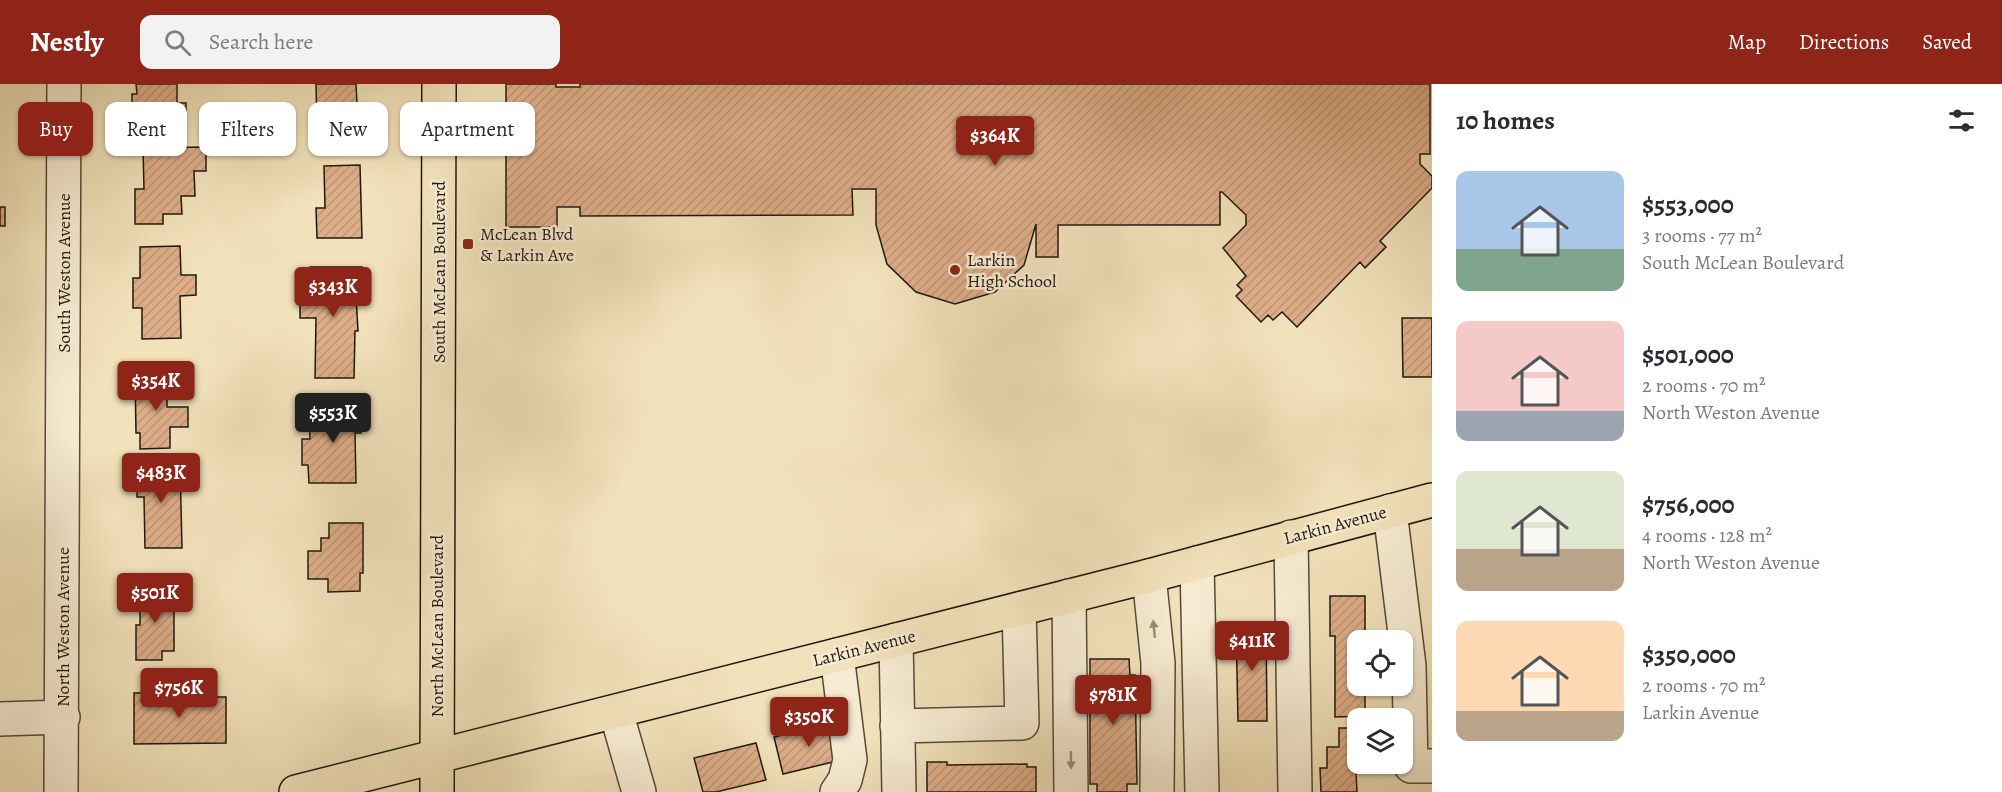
<!DOCTYPE html>
<html lang="en">
<head>
<meta charset="utf-8">
<style>
	:root { --surface:#fff; --page:#f2f2f3; --text:#2b2b33; --muted:#7c7c81; --accent:#8f2418 }
	body { margin:0; font-family:Alegreya,serif; background:var(--page); color:var(--text); height:100vh; display:flex; flex-direction:column; font-size:22px; white-space:nowrap }
	* { box-sizing:border-box; margin:0 }
	p { font-size:20px; color:var(--muted) }
	.icon { flex:none; width:33px; height:33px; fill:none; stroke:currentColor; stroke-width:2; stroke-linecap:round; stroke-linejoin:round }
	.map { position:relative; flex:1; overflow:hidden }
	.drawer { display:flex; flex-direction:column; background:var(--surface); width:570px }
	.drawer>* { flex:none }
	.banner { position:absolute; left:18px; top:18px; width:570px; height:54px; display:flex; gap:12px }
	.buttons { position:absolute; left:1347px; top:546px; display:grid; gap:12px }
	.buttons a { display:grid; place-items:center; width:66px; height:66px; border-radius:12px; background:var(--surface); box-shadow:0 2px 4px #0004; font-size:30px }
	.price { position:absolute; translate:-50% -51px; padding:0 14px; border-radius:6px; background:var(--accent); color:#fff; font-size:20px; line-height:39px; filter:drop-shadow(0 2px 3px #0008) }
	.price::after { content:''; position:absolute; left:50%; top:36px; width:18px; height:14px; margin-left:-9px; background:inherit; clip-path:polygon(0 0,100% 0,50% 100%) }
	.price.active { background:#222; color:#fff }
	ul { padding:0; list-style:none }
	li { display:flex; align-items:center; gap:18px; height:150px; padding:0 24px }
	li span { display:grid; place-items:center; flex:none; width:168px; height:120px; border-radius:12px; color:#555 }
	li>.icon { margin-inline-start:auto }
	span .icon { width:72px; height:72px; fill:#fffc; stroke-width:1 }
	li b { font-size:26px }
	h2 { display:flex; justify-content:space-between; align-items:center; height:72px; padding:0 24px; font-size:26px }
	.tag { padding:0 21px; border-radius:12px; background:var(--surface); box-shadow:0 2px 4px #0004; font-size:21px; line-height:54px }
	.tag.active { background:var(--accent); color:#fff }
	header { display:flex; align-items:center; gap:36px; box-sizing:border-box; height:84px; padding:0 30px; background:var(--accent); color:#fff }
	header strong { font-size:28px }
	nav { display:flex; gap:33px; margin-inline-start:auto; font-size:21px }
	.search { width:420px; height:54px; background:var(--page); display:flex; align-items:center; gap:15px; box-sizing:border-box; padding:0 21px; border-radius:12px; color:var(--muted); font-size:22px }
	main { display:flex; flex:1; min-height:0 }
	.map>svg:first-child { display:block }
	.building { fill:url(#building-hatch); stroke:#20180f; stroke-width:1.5 }
	.lines { fill:none; stroke-linecap:round; stroke-linejoin:round }
	.minor-casing { stroke:#544a3a; stroke-width:36 }
	.major-casing { stroke:#20180f; stroke-width:36 }
	.minor { stroke:#f7ecd3; stroke-width:33 }
	.major { stroke:#f2e2bb; stroke-width:33 }
	.oneway { fill:#968d7b }
	.poi-dot { fill:#8f2418; stroke:#f7ecd3; stroke-width:2 }
	.labels { text-anchor:middle; stroke-width:5; stroke-linejoin:round; paint-order:stroke }
	.poi-label { font-size:18px; fill:#20180f; stroke:#f7ecd3; text-anchor:start }
	.street-label { font-size:18px; fill:#20180f; stroke:#f7ecd3 }
</style>
</head>
<body>
<header>
<strong>Nestly</strong>
<div class="search"><svg class="icon" aria-label="search" viewBox="0 0 24 24"><circle cx="10" cy="10" r="6"/><path d="M15 15l6 6"/></svg>Search here</div>
<nav><a>Map</a><a>Directions</a><a>Saved</a></nav>
</header>
<main>
<div class="map">
<svg width="1432" height="708" viewBox="0 0 1432 708">
	<defs>
		<pattern id="building-hatch" width="6" height="6" patternUnits="userSpaceOnUse" patternTransform="scale(1.5)"><rect width="6" height="6" fill="#deae89"/><path d="M-1 1l2-2M0 6l6-6M5 7l2-2" fill="none" stroke="#be9575"/></pattern>
	</defs>
	<rect width="100%" height="100%" fill="#f2e2bb"/>
	<filter id="stains"><feTurbulence type="fractalNoise" baseFrequency=".00333" numOctaves="4"/><feColorMatrix values="0 0 0 0 .2 0 0 0 0 .09 0 0 0 0 .02 0 0 0 .5 -.17"/></filter>
	<radialGradient id="worn" r=".72"><stop offset=".6" stop-color="#630" stop-opacity="0"/><stop offset="1" stop-color="#630" stop-opacity=".3"/></radialGradient>
	<!-- building -->
	<path class="building" d="M 136,0 L 177,0 L 177,19 L 186,19 L 186,39 L 132,39 L 132,10 L 137,10 Z
		M 316,0 L 356,0 L 357,20 L 362,20 L 362,43 L 317,44 Z
		M 506,0 L 556,0 L 556,3 L 580,3 L 580,0 L 1430,0 L 1430,70 L 1420,70 L 1420,80 L 1432,92 L 1432,104 L 1380,157 L 1386,163 L 1365,184 L 1360,178 L 1297,243 L 1282,228 L 1273,236 L 1268,231 L 1261,238 L 1236,212 L 1242,206 L 1237,201 L 1246,192 L 1223,164 L 1246,141 L 1246,131 L 1222,108 L 1220,108 L 1220,141 L 1058,141 L 1058,173 L 1036,173 L 1036,140 L 1024,181 L 995,208 L 955,220 L 916,208 L 887,180 L 876,141 L 876,105 L 852,105 L 853,131 L 580,132 L 580,123 L 557,123 L 557,143 L 506,143 Z
		M 206,63 L 206,87 L 194,87 L 195,112 L 181,112 L 182,130 L 163,130 L 163,140 L 135,140 L 135,105 L 144,105 L 143,64 Z
		M 360,81 L 362,154 L 317,154 L 316,124 L 325,124 L 324,82 Z
		M 0,123 L 5,123 L 5,142 L 0,142 Z
		M 180,162 L 181,191 L 196,191 L 196,211 L 180,212 L 181,254 L 142,255 L 142,224 L 133,224 L 133,194 L 140,194 L 140,163 Z
		M 310,183 L 362,183 L 362,211 L 356,211 L 358,247 L 355,247 L 354,294 L 315,294 L 316,234 L 300,234 L 300,202 L 310,202 Z
		M 1402,234 L 1432,234 L 1432,293 L 1403,293 Z
		M 135,290 L 167,290 L 167,323 L 188,323 L 188,343 L 170,343 L 170,364 L 140,365 L 140,349 L 136,349 Z
		M 361,319 L 361,349 L 355,349 L 356,399 L 309,399 L 308,381 L 302,381 L 302,355 L 310,355 L 309,329 L 321,329 L 321,320 Z
		M 180,379 L 182,464 L 145,464 L 144,413 L 137,413 L 137,380 Z
		M 329,439 L 363,439 L 363,489 L 360,489 L 360,507 L 328,508 L 328,495 L 308,495 L 308,467 L 321,467 L 321,454 L 329,454 Z
		M 140,505 L 174,505 L 174,567 L 162,567 L 162,576 L 136,576 L 136,541 L 140,541 Z
		M 1330,512 L 1365,512 L 1365,556 L 1358,556 L 1358,602 L 1365,602 L 1365,632 L 1335,633 L 1335,552 L 1330,552 Z
		M 1266,539 L 1267,637 L 1238,637 L 1236,540 Z
		M 1090,575 L 1129,575 L 1130,591 L 1135,591 L 1137,700 L 1127,700 L 1127,708 L 1097,708 L 1097,700 L 1090,700 Z
		M 134,609 L 172,609 L 172,613 L 226,613 L 226,659 L 134,660 Z
		M 835,637 L 845,675 L 783,690 L 774,653 Z
		M 1339,644 L 1358,644 L 1358,680 L 1363,680 L 1363,687 L 1356,687 L 1357,708 L 1321,708 L 1320,684 L 1327,684 L 1327,663 L 1339,663 Z
		M 756,659 L 766,696 L 716,708 L 703,708 L 694,674 Z
		M 927,678 L 947,678 L 947,681 L 1027,680 L 1027,683 L 1036,683 L 1036,708 L 927,708 Z"/>
	<g class="lines">
		<defs>
			<path id="minor" d="M 1390,427 L 1409,582 L 1411,682 L 1432,682
				M 1291,453 L 1295,708
				M 1197,479 L 1202,708
				M 1149,492 L 1158,579 L 1157,708
				M 1069,512 L 1071,708
				M 896,556 L 899,708
				M 616,628 L 639,708
				M 0,635 L 63,633
				M 897,642 L 1022,639 L 1019,525
				M 61,708 L 64,0
				M 837,708 L 845,696 L 850,676 L 837,571"/>
			<path id="major" d="M 296,708 L 1149,492 L 1432,416
				M 437,708 L 439,0"/>
		</defs>
		<!-- minor casing -->
		<use href="#minor" class="minor-casing"/>
		<!-- major casing -->
		<use href="#major" class="major-casing"/>
		<!-- minor -->
		<use href="#minor" class="minor"/>
		<!-- major -->
		<use href="#major" class="major"/>
	</g>
	<!-- one-way arrows -->
	<defs><path id="oneway-solid" d="M-6-.8H1V-3.2L6.5 0L1 3.2V.8H-6Z" transform="scale(1.5)"/></defs>
	<g class="oneway">
		<use href="#oneway-solid" transform="translate(1154 545) rotate(-96)"/>
		<use href="#oneway-solid" transform="translate(1071 676) rotate(89)"/>
	</g>
	<!-- markers -->
	<g class="poi-dot">
		<rect x="462" y="154" width="12" height="12" rx="3"/>
		<circle cx="955" cy="186" r="6"/>
	</g>
	<g class="labels">
		<!-- poi labels -->
		<g class="poi-label">
			<text x="480" y="156">McLean Blvd<tspan x="480" dy="21">&amp; Larkin Ave</tspan></text>
			<text x="967" y="182">Larkin<tspan x="967" dy="21">High School</tspan></text>
		</g>
		<!-- street labels -->
		<g class="street-label">
			<text transform="translate(439 188) rotate(-90)" y="6">South McLean Boulevard</text>
			<text transform="translate(64 189) rotate(-90)" y="6">South Weston Avenue</text>
			<text transform="translate(1335 441) rotate(-15)" y="6">Larkin Avenue</text>
			<text transform="translate(437 542) rotate(-90)" y="6">North McLean Boulevard</text>
			<text transform="translate(63 543) rotate(-90)" y="6">North Weston Avenue</text>
			<text transform="translate(864 564) rotate(-14)" y="6">Larkin Avenue</text>
		</g>
	</g>
	<rect width="100%" height="100%" filter="url(#stains)"/>
	<rect width="100%" height="100%" fill="url(#worn)"/>
</svg>
<div class="buttons">
<a><svg class="icon" aria-label="locate" viewBox="0 0 24 24"><circle cx="12" cy="12" r="6"/><path d="M12 2v4M12 18v4M2 12h4M18 12h4"/></svg></a>
<a><svg class="icon" aria-label="layers" viewBox="0 0 24 24"><path d="M12 4l9 5-9 5-9-5zM3 14l9 5 9-5"/></svg></a>
</div>
<b class="price" style="left:995px;top:83px">$364K</b>
<b class="price" style="left:333px;top:234px">$343K</b>
<b class="price" style="left:156px;top:328px">$354K</b>
<b class="price active" style="left:333px;top:360px">$553K</b>
<b class="price" style="left:161px;top:420px">$483K</b>
<b class="price" style="left:155px;top:540px">$501K</b>
<b class="price" style="left:1252px;top:588px">$411K</b>
<b class="price" style="left:179px;top:635px">$756K</b>
<b class="price" style="left:1113px;top:642px">$781K</b>
<b class="price" style="left:809px;top:664px">$350K</b>
<div class="banner">
<a class="tag active">Buy</a>
<a class="tag">Rent</a>
<a class="tag">Filters</a>
<a class="tag">New</a>
<a class="tag">Apartment</a>
</div>
</div>
<section class="drawer">
<h2>10 homes<svg class="icon" aria-label="filters" viewBox="0 0 24 24"><path d="M4 7h16M4 17h16"/><circle cx="9" cy="7" r="2"/><circle cx="15" cy="17" r="2"/></svg></h2>
<ul>
<li><span style="background:linear-gradient(#a9c7e8 65%,#7fa58c 0)"><svg class="icon" aria-label="home" viewBox="0 0 24 24"><path d="M3 11l9-7 9 7M6 9v11h12V9"/></svg></span><div><b>$553,000</b><p>3 rooms · 77 m²</p><p>South McLean Boulevard</p></div></li>
<li><span style="background:linear-gradient(#f6c9c9 75%,#9aa5b1 0)"><svg class="icon" aria-label="home" viewBox="0 0 24 24"><path d="M3 11l9-7 9 7M6 9v11h12V9"/></svg></span><div><b>$501,000</b><p>2 rooms · 70 m²</p><p>North Weston Avenue</p></div></li>
<li><span style="background:linear-gradient(#dfe7d0 65%,#b9a48a 0)"><svg class="icon" aria-label="home" viewBox="0 0 24 24"><path d="M3 11l9-7 9 7M6 9v11h12V9"/></svg></span><div><b>$756,000</b><p>4 rooms · 128 m²</p><p>North Weston Avenue</p></div></li>
<li><span style="background:linear-gradient(#ffd9b3 75%,#b9a48a 0)"><svg class="icon" aria-label="home" viewBox="0 0 24 24"><path d="M3 11l9-7 9 7M6 9v11h12V9"/></svg></span><div><b>$350,000</b><p>2 rooms · 70 m²</p><p>Larkin Avenue</p></div></li>
</ul>
</section>
</main>
</body>
</html>
